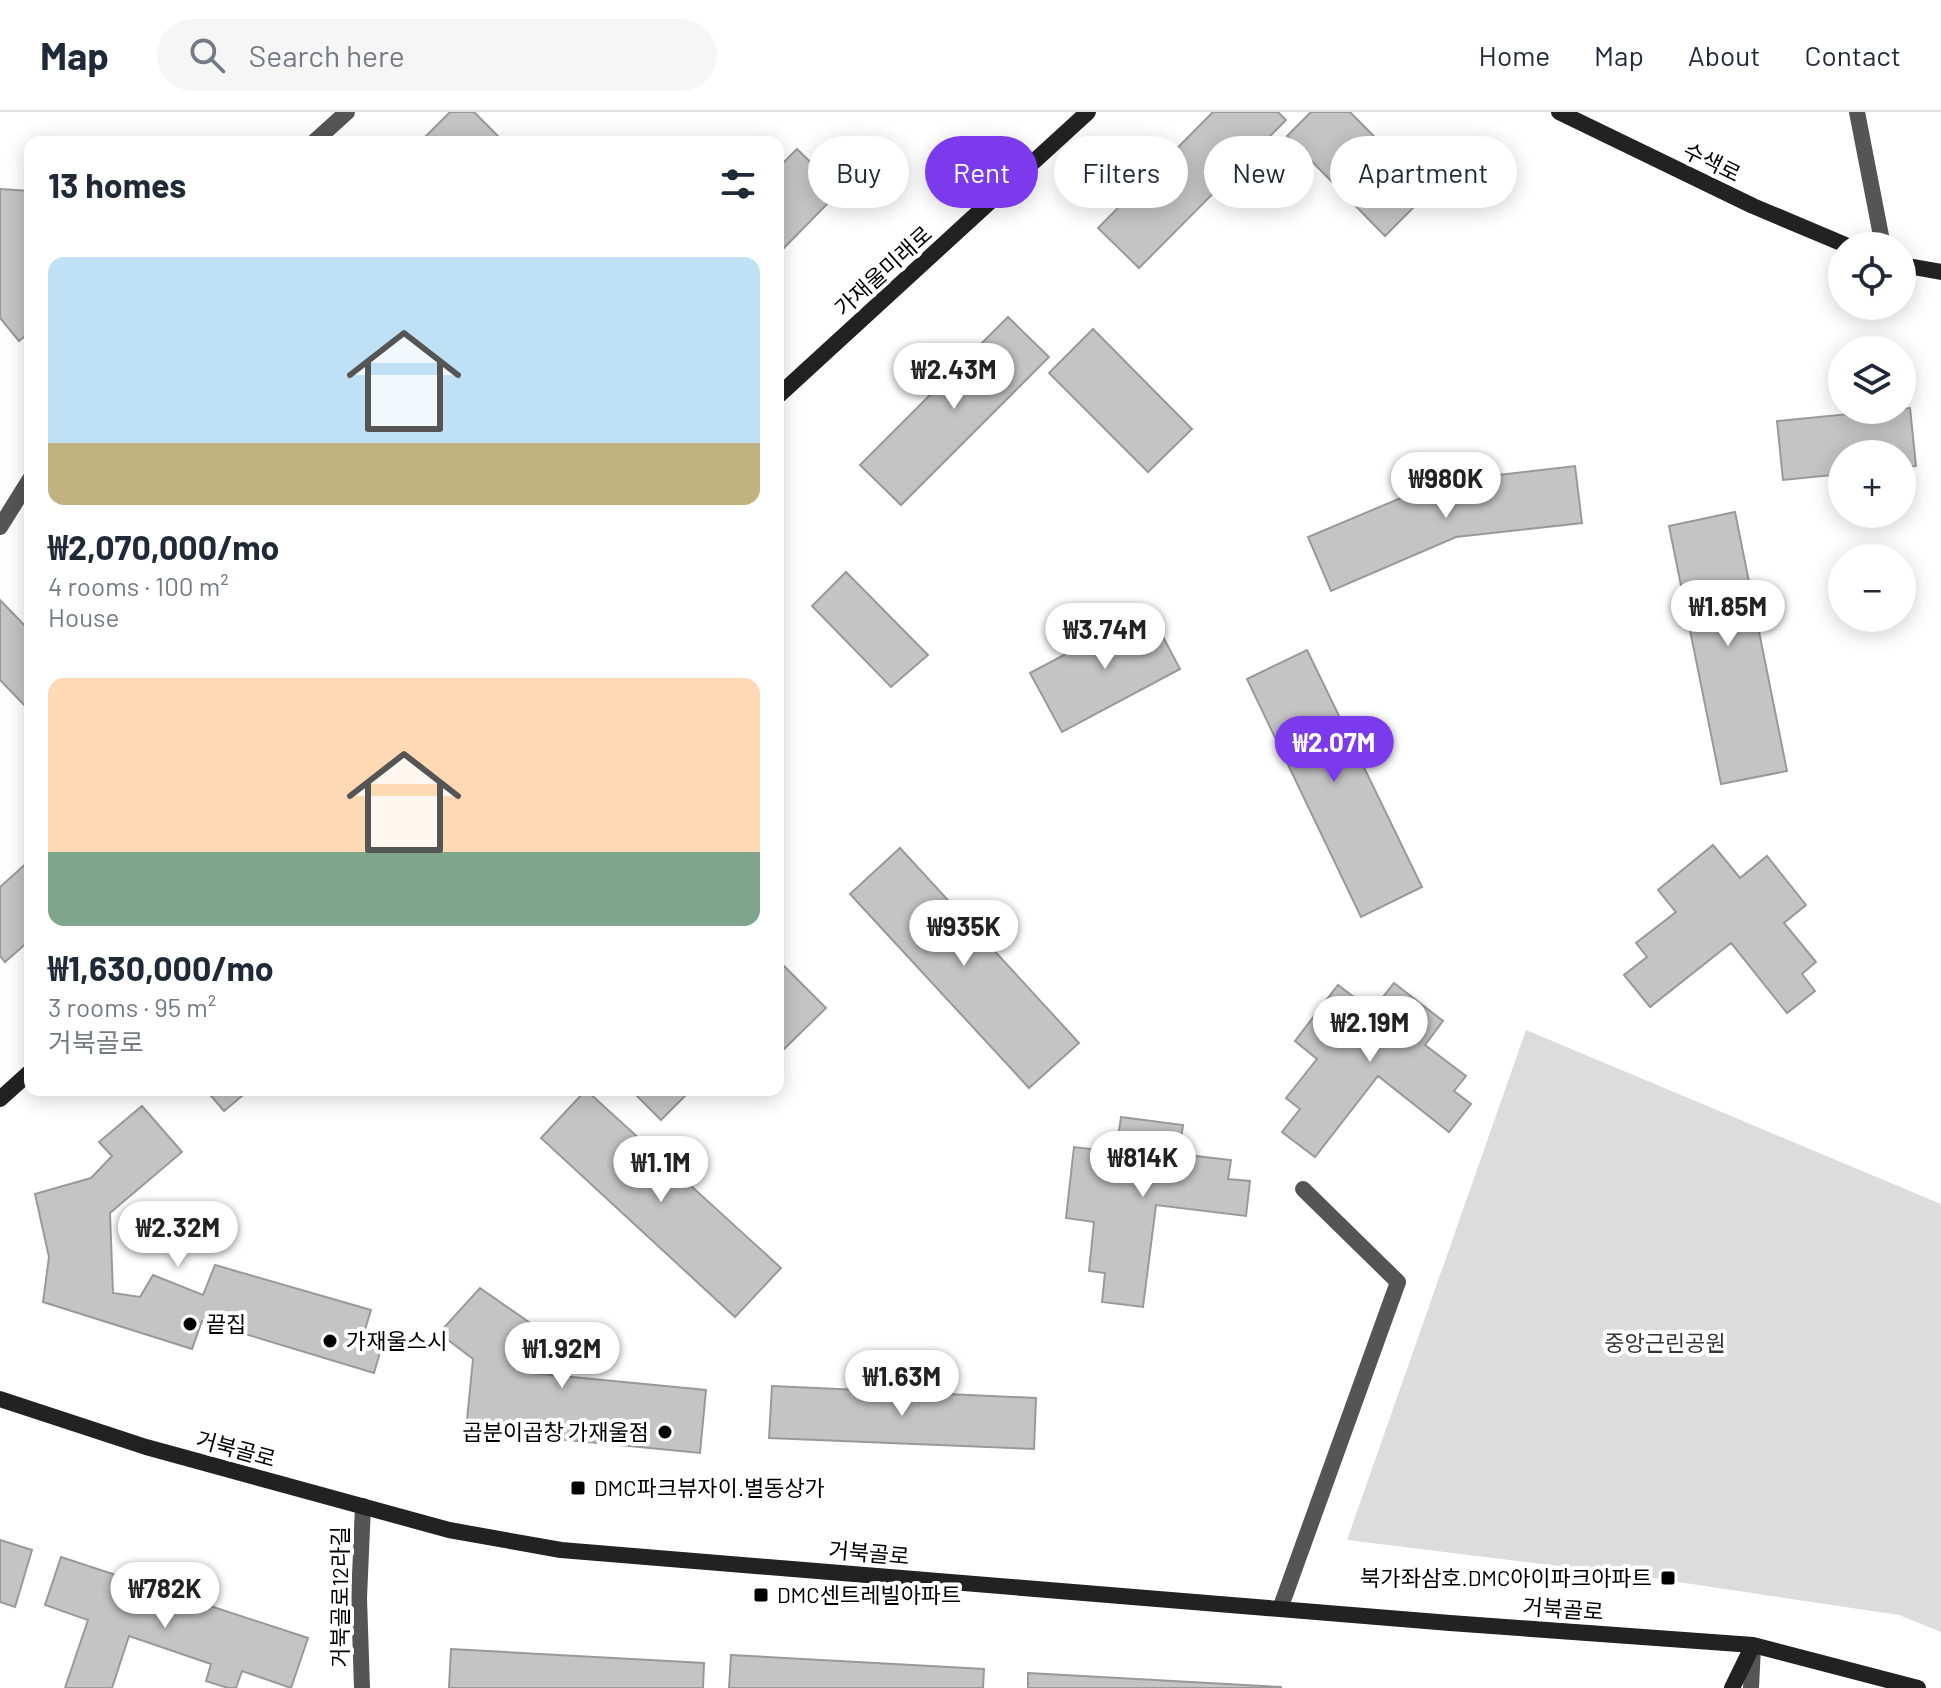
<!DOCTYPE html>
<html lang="en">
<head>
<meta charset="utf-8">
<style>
	:root { --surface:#fff; --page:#f6f6f7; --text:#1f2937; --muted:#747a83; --line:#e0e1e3; --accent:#7c3aed }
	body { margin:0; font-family:Barlow,"Noto Sans KR",sans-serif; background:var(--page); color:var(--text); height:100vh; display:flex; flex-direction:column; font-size:30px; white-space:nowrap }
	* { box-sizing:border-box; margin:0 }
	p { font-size:26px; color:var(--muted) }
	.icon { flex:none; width:44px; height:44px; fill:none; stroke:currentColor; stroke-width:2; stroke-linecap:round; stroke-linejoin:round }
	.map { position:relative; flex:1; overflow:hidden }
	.sheet { position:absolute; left:24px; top:24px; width:760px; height:960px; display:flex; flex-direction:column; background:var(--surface); border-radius:16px; box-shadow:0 4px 20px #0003 }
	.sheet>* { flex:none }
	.banner { position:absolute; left:808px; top:24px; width:760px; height:72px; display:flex; gap:16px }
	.tools { position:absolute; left:1828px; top:120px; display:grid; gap:16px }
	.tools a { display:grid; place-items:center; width:88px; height:88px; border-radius:50%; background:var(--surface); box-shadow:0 4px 20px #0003; font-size:40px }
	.price { position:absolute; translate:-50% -68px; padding:0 18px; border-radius:28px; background:#fff; color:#222; font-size:26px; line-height:52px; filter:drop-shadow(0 2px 4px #0008) }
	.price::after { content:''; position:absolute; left:50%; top:48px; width:24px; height:18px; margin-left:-12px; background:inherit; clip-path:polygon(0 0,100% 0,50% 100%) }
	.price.active { background:var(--accent); color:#fff }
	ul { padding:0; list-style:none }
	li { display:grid; align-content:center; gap:16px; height:424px; padding:0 24px }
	li span { display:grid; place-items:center; height:248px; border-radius:16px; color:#555 }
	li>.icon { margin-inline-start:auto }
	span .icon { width:144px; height:144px; fill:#fffc; stroke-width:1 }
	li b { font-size:34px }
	h2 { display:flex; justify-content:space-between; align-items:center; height:96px; padding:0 24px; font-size:34px }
	.pill { padding:0 28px; border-radius:36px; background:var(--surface); box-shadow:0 4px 20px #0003; font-size:28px; line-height:72px }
	.pill.active { background:var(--accent); color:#fff }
	header { display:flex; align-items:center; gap:48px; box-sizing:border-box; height:112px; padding:0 40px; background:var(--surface); border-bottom:2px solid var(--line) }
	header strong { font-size:38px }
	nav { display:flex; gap:44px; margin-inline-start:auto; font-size:28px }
	.search { width:560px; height:72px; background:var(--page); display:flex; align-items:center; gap:20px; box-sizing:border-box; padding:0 28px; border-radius:44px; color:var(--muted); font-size:30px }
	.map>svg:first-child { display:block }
	.green { fill:#dcdcdc }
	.building { fill:#c4c4c4; stroke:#999; stroke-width:2 }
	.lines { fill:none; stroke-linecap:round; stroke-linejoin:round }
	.lane { stroke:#555; stroke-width:16 }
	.street { stroke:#555; stroke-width:16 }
	.secondary { stroke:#222; stroke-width:16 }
	.poi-dot { fill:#000; stroke:#fff; stroke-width:3 }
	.labels { text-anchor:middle; stroke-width:8; stroke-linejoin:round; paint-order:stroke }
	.street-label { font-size:22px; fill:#000; stroke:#fff }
	.poi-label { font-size:22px; fill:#000; stroke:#fff; text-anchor:start }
	.park-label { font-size:22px; fill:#333; stroke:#fff }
</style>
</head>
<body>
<header>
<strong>Map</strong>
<div class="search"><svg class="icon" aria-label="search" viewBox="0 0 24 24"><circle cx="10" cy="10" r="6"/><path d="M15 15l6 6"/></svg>Search here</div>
<nav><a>Home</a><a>Map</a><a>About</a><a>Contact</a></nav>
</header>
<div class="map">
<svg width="1941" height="1576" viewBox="0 0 1941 1576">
	<rect width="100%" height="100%" fill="#fff"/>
	<!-- green -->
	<path class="green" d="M 1526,918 L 1941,1092 L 1941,1520 L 1899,1503 L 1625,1462 L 1347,1428 Z"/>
	<!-- building -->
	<path class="building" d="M 450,0 L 474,0 L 504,30 L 422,30 L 421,29 Z
		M 1213,0 L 1278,0 L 1286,8 L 1139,156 L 1098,116 Z
		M 1311,0 L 1350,0 L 1429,80 L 1385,124 L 1287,24 Z
		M 797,37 L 840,79 L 778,142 L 778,56 Z
		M 0,77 L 30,79 L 30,220 L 19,229 L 0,206 Z
		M 1008,205 L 1049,245 L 901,393 L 860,353 Z
		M 1093,217 L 1192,317 L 1148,360 L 1049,261 Z
		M 1910,296 L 1916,354 L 1902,356 L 1902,342 L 1842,342 L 1842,362 L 1783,368 L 1777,309 Z
		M 1575,354 L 1582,411 L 1456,425 L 1331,479 L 1308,425 L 1439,370 Z
		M 1735,400 L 1787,659 L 1721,672 L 1669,414 Z
		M 846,460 L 928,543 L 891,575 L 812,494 Z
		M 0,488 L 30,519 L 30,599 L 0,568 Z
		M 1149,498 L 1180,557 L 1062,620 L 1030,561 Z
		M 1307,538 L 1422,775 L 1361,805 L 1247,567 Z
		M 1713,733 L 1740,766 L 1767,744 L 1806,793 L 1784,811 L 1816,850 L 1802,862 L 1815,879 L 1787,901 L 1731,831 L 1650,895 L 1624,863 L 1647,845 L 1636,831 L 1676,800 L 1658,778 Z
		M 900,736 L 1079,931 L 1029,976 L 850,782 Z
		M 30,748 L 30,828 L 5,850 L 0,844 L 0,775 Z
		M 778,848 L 826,896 L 778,943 Z
		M 1394,871 L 1443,909 L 1425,933 L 1466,964 L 1454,979 L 1471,992 L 1449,1020 L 1378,964 L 1315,1045 L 1282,1020 L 1300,997 L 1286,986 L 1317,947 L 1295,929 L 1338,873 L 1372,899 Z
		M 206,978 L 249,978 L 224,999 Z
		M 586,978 L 781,1156 L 735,1205 L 541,1026 Z
		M 631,978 L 691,978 L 661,1008 Z
		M 142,994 L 182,1040 L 110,1101 L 113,1181 L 140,1185 L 153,1163 L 203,1183 L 215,1153 L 371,1198 L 363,1224 L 383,1230 L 374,1261 L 202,1209 L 192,1237 L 43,1190 L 49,1145 L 35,1082 L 91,1066 L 112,1044 L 99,1030 Z
		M 1121,1005 L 1183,1013 L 1179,1042 L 1231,1048 L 1228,1067 L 1250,1069 L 1246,1104 L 1156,1093 L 1143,1195 L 1102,1190 L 1105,1161 L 1089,1159 L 1094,1110 L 1066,1106 L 1074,1035 L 1116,1040 Z
		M 480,1176 L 553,1227 L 530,1261 L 706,1278 L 700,1341 L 466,1318 L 473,1247 L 439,1221 Z
		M 772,1274 L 1036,1286 L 1034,1337 L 769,1326 Z
		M 0,1428 L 32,1438 L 15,1495 L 0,1490 Z
		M 61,1445 L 308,1526 L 291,1576 L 242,1559 L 236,1576 L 228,1576 L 206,1569 L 211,1552 L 129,1524 L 112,1576 L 65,1576 L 88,1508 L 45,1493 Z
		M 451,1537 L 704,1551 L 703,1576 L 449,1576 Z
		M 731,1543 L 984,1557 L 983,1576 L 729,1576 Z
		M 1028,1561 L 1281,1575 L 1281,1576 L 1028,1576 Z"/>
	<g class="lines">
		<!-- lane -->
		<path class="lane" d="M 1280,1497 L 1398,1170 L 1303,1077"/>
		<!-- street -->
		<path class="street" d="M 1857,0 L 1883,134
			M 314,30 L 347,0
			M 0,415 L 30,367
			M 362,1576 L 359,1486 L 363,1394
			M 1751,1576 L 1753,1534"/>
		<!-- secondary -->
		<path class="secondary" d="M 1559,0 L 1753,94 L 1848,134
			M 1902,153 L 1941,160
			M 778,284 L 1088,0
			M 0,987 L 30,960
			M 0,1287 L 146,1335 L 449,1418 L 561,1438 L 1450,1511 L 1753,1533 L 1918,1576
			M 1732,1576 L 1753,1533"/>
	</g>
	<!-- markers -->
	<g class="poi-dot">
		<circle cx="190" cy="1212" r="8"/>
		<circle cx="330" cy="1229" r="8"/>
		<circle cx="665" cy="1320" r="8"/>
		<rect x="570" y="1368" width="16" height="16" rx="4"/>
		<rect x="1660" y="1458" width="16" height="16" rx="4"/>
		<rect x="753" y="1475" width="16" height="16" rx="4"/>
	</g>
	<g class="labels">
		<!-- street labels -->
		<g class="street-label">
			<text transform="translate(1712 50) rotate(26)" y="8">수색로</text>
			<text transform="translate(883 159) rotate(-42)" y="8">가재울미래로</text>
			<text transform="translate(236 1337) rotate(15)" y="8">거북골로</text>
			<text transform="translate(869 1441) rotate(5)" y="8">거북골로</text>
			<text transform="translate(340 1485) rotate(-90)" y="8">거북골로12라길</text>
			<text transform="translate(1563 1497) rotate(4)" y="8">거북골로</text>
		</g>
		<!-- poi labels -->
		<g class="poi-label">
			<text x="206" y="1220">끝집</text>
			<text x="346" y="1237">가재울스시</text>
			<text x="649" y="1328" text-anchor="end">곱분이곱창 가재울점</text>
			<text x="594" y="1384">DMC파크뷰자이.별동상가</text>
			<text x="1652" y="1474" text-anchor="end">북가좌삼호.DMC아이파크아파트</text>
			<text x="777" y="1491">DMC센트레빌아파트</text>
		</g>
		<!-- park labels -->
		<g class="park-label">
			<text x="1665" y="1239">중앙근린공원</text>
		</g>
	</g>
</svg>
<div class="tools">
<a><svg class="icon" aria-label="locate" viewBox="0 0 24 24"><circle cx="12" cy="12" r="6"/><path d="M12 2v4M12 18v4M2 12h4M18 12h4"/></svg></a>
<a><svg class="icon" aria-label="layers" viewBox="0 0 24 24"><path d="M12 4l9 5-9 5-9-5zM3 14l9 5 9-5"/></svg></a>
<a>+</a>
<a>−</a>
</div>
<b class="price" style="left:954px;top:299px">₩2.43M</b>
<b class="price" style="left:1446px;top:408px">₩980K</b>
<b class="price" style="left:1728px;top:536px">₩1.85M</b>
<b class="price" style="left:1105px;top:559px">₩3.74M</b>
<b class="price active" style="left:1334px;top:672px">₩2.07M</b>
<b class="price" style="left:964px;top:856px">₩935K</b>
<b class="price" style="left:1370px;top:952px">₩2.19M</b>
<b class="price" style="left:1143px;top:1087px">₩814K</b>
<b class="price" style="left:661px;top:1092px">₩1.1M</b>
<b class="price" style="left:178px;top:1157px">₩2.32M</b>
<b class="price" style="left:562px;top:1278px">₩1.92M</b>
<b class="price" style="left:902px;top:1306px">₩1.63M</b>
<b class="price" style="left:165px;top:1518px">₩782K</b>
<div class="banner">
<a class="pill">Buy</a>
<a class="pill active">Rent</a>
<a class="pill">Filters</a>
<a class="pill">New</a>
<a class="pill">Apartment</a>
</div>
<section class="sheet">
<h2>13 homes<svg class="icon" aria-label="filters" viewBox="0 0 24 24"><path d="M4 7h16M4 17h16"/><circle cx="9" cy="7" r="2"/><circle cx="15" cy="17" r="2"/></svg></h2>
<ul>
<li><span style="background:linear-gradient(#bfe0f5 75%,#c2b280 0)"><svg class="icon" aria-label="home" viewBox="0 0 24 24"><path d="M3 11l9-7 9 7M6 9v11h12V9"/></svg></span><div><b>₩2,070,000/mo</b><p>4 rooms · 100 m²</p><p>House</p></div></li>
<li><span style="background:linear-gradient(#ffd9b3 70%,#7fa58c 0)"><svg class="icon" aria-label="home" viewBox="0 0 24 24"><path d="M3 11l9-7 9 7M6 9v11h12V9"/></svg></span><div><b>₩1,630,000/mo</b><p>3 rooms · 95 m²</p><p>거북골로</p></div></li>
</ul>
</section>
</div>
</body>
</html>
